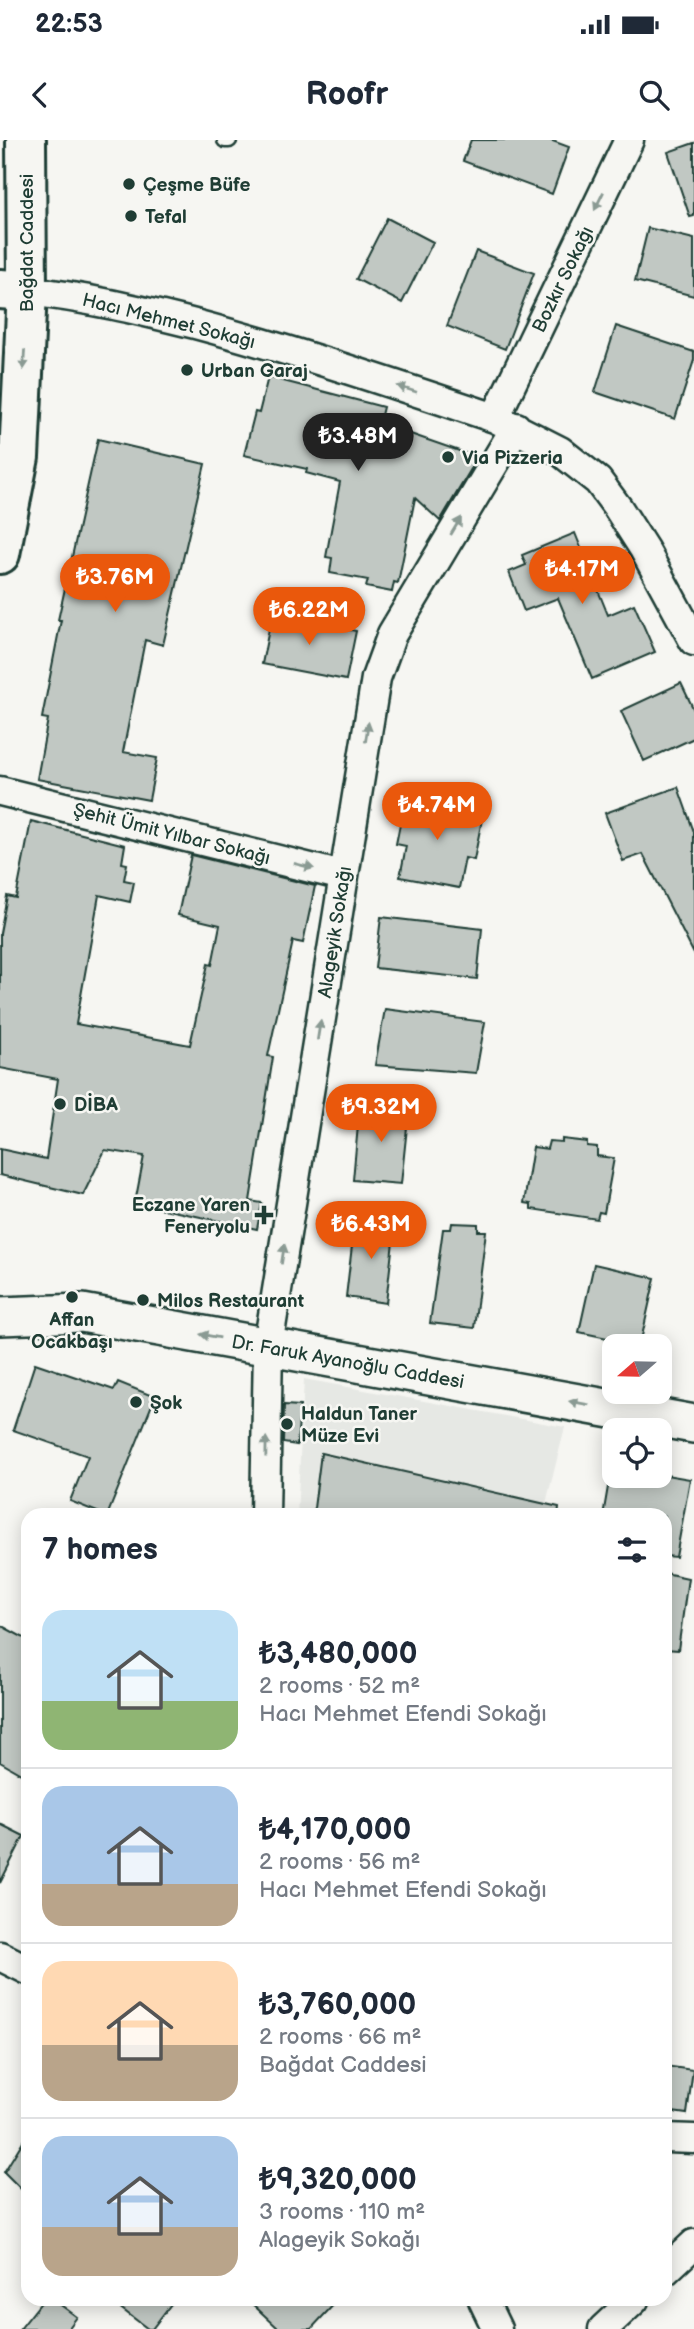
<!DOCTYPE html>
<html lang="en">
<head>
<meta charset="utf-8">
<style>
	:root { --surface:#fff; --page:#f6f6f7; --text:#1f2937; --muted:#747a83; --line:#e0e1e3; --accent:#ea580c }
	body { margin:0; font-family:"Balsamiq Sans",sans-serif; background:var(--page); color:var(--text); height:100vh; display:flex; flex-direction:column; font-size:26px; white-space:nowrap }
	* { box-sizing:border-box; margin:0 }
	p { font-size:23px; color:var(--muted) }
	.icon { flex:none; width:38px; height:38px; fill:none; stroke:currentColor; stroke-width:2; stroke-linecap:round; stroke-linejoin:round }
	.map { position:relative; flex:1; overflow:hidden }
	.drawer { position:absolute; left:21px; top:1368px; width:651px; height:798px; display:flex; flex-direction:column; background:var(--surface); border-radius:21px; box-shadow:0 4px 18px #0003 }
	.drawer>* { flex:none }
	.needle { width:46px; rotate:250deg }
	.tools { position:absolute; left:602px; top:1194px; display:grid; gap:14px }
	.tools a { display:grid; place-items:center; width:70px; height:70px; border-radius:14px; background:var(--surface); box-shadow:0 4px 18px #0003; font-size:35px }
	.price { position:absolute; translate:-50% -60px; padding:0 16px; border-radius:24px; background:var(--accent); color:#fff; font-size:23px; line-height:46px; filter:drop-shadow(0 2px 4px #0008) }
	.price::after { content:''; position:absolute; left:50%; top:42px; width:21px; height:16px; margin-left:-10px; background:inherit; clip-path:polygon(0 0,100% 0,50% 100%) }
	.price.current { background:#222; color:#fff }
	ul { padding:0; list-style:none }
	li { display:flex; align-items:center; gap:21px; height:175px; padding:0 21px }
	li+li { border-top:2px solid var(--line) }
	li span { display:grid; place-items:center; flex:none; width:196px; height:140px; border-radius:21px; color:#555 }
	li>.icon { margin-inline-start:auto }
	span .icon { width:84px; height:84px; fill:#fffc; stroke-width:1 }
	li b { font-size:30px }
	h2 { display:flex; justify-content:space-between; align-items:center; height:84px; padding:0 21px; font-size:30px }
	.status { display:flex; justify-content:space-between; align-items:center; height:49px; padding:0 35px; background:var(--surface); direction:ltr }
	.status svg { height:19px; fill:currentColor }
	header { display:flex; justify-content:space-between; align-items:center; height:91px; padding:0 21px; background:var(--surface); font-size:32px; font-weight:700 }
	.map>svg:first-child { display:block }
	.built { fill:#e6e8e4 }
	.building { fill:#c1c8c3; stroke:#1f3d34; stroke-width:2 }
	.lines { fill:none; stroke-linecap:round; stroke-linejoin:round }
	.service-casing { stroke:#1f3d34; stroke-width:19 }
	.minor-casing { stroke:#1f3d34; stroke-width:33 }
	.tertiary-casing { stroke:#1f3d34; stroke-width:42 }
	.secondary-casing { stroke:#1f3d34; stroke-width:44 }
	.primary-casing { stroke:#1f3d34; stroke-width:44 }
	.service { stroke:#f6f6f2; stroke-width:14 }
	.minor { stroke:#f6f6f2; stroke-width:28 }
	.tertiary { stroke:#f6f6f2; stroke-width:37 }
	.secondary { stroke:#f6f6f2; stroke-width:38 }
	.primary { stroke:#f6f6f2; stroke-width:38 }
	.oneway { fill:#8a9a93 }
	.poi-dot { fill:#1f3d34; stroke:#f6f6f2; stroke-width:2.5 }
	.labels { text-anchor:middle; stroke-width:5; stroke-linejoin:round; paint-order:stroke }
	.poi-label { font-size:19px; font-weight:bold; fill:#1f3d34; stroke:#f6f6f2; text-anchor:start }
	.street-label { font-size:19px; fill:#1f3d34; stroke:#f6f6f2 }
</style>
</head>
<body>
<div class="status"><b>22:53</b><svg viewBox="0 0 49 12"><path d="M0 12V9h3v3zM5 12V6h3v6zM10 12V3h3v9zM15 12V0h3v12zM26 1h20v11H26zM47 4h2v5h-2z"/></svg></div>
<header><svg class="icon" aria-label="back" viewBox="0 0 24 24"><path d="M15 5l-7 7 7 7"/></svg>Roofr<svg class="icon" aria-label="search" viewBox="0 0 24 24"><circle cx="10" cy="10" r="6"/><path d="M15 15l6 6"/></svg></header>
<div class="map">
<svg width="694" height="2189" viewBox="0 0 694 2189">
	<rect width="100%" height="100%" fill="#f6f6f2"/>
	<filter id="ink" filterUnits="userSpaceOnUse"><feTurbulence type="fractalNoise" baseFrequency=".0143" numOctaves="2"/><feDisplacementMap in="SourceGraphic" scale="14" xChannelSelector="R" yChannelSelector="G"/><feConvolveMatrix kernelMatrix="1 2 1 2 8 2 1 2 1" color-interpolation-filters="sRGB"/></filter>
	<g filter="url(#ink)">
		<!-- built -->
		<path class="built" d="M 304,1239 L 565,1287 L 543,1375 L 297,1376 Z"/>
		<!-- building -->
		<path class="building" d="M 471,0 L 550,0 L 569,7 L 552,54 L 463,21 Z
			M 694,3 L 694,76 L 690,77 L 668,12 Z
			M 387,78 L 433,102 L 402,163 L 356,139 Z
			M 648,88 L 694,99 L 694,156 L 635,141 Z
			M 476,111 L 534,133 L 505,209 L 447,186 Z
			M 616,186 L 694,212 L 694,220 L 675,279 L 595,252 Z
			M 268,237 L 383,267 L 379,283 L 471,315 L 474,324 L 440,381 L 415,358 L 398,443 L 394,442 L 392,452 L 366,447 L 368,440 L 330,433 L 332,418 L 326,417 L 340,342 L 306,333 L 307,329 L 244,315 L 255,272 L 259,273 Z
			M 98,299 L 205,324 L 163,505 L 145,500 L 123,612 L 157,618 L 149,660 L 37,639 L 48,579 L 42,578 L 61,480 L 58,480 Z
			M 575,393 L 608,475 L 634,464 L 655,512 L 592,539 L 558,458 L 524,471 L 509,432 L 526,425 L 522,415 Z
			M 272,474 L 356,491 L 346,540 L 262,524 Z
			M 681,543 L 694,570 L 694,598 L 644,621 L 621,571 Z
			M 678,647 L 694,692 L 694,814 L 643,714 L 623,721 L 605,673 Z
			M 405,659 L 483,674 L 474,720 L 465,718 L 459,748 L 400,737 L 406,706 L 396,704 Z
			M 31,681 L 125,705 L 122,723 L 127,724 L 124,740 L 134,742 L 130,762 L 99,755 L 76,884 L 190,905 L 208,824 L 212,825 L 220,785 L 178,775 L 191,715 L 315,746 L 303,803 L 293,801 L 268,916 L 273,917 L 250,1061 L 262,1063 L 257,1089 L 135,1063 L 144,1016 L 105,1010 L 83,1055 L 0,1035 L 0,1009 L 46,1019 L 58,939 L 0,928 L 0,793 L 7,756 L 16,758 Z
			M 381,777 L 482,789 L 477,839 L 375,828 Z
			M 385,869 L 485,882 L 476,933 L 375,925 Z
			M 360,963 L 409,968 L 401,1044 L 353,1040 Z
			M 562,999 L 587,1002 L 587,1006 L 597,1007 L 597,1016 L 614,1018 L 604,1073 L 599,1072 L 597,1079 L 531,1069 L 531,1064 L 524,1063 L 533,1007 L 547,1009 L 549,1001 L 562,1002 Z
			M 355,1080 L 395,1084 L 386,1163 L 346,1157 Z
			M 452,1083 L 478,1084 L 478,1091 L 486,1091 L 474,1188 L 430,1183 L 443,1089 L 451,1089 Z
			M 594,1124 L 655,1138 L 640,1205 L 579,1192 Z
			M 35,1223 L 114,1250 L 118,1242 L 155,1257 L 107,1376 L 70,1361 L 88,1316 L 13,1290 Z
			M 284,1265 L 300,1266 L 297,1305 L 283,1303 Z
			M 321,1313 L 559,1367 L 558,1376 L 313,1376 Z
			M 610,1335 L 666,1335 L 690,1339 L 676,1417 L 665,1416 L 665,1376 L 603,1376 Z
			M 665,1433 L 688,1438 L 678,1510 L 665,1509 Z
			M 0,1485 L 28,1500 L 28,1638 L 0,1622 Z
			M 0,1684 L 24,1696 L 0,1743 Z
			M 665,1926 L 693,1930 L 687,1974 L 665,1971 Z
			M 28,1993 L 28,2056 L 4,2032 Z
			M 43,2160 L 54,2160 L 77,2177 L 68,2189 L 20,2189 Z
			M 110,2160 L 174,2160 L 152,2189 L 148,2189 Z
			M 248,2160 L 338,2160 L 311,2189 L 279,2189 Z"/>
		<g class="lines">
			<defs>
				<path id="service" d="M 225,0 L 229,0"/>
				<path id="minor" d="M 27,151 C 85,157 139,170 195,184 C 296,211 396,245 495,278 L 560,311 L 598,341 L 618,368 L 644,409 L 694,501
					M 495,278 L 629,0
					M 0,651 L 343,736
					M 265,1376 L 268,1206 L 376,538 L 392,494 L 516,287
					M 0,1816 L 28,1830
					M 665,1998 L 694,1999
					M 665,2131 L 694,2104
					M 483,2160 L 497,2189
					M 603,2189 L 634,2160"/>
				<path id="tertiary" d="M 0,1176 L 82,1173 L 694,1284"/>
				<path id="secondary" d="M 0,149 L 27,151"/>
				<path id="primary" d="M 0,414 L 19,317 L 27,151 L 26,0"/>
			</defs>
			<!-- service casing -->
			<use href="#service" class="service-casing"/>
			<!-- minor casing -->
			<use href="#minor" class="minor-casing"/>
			<!-- tertiary casing -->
			<use href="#tertiary" class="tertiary-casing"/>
			<!-- secondary casing -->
			<use href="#secondary" class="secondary-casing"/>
			<!-- primary casing -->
			<use href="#primary" class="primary-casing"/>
			<!-- service -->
			<use href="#service" class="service"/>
			<!-- minor -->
			<use href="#minor" class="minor"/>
			<!-- tertiary -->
			<use href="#tertiary" class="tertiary"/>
			<!-- secondary -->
			<use href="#secondary" class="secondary"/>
			<!-- primary -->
			<use href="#primary" class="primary"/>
		</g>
		<!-- one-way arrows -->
		<defs><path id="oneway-solid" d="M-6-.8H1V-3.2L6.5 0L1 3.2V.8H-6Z" transform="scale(1.75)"/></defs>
		<g class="oneway">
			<use href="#oneway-solid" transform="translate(599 61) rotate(116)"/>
			<use href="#oneway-solid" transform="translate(24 220) rotate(93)"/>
			<use href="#oneway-solid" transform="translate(407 249) rotate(-162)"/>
			<use href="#oneway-solid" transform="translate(456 386) rotate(-59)"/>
			<use href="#oneway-solid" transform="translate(367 592) rotate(-81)"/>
			<use href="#oneway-solid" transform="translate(304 726) rotate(14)"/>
			<use href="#oneway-solid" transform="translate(319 890) rotate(-81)"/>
			<use href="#oneway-solid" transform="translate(283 1114) rotate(-81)"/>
			<use href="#oneway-solid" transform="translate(210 1196) rotate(-170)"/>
			<use href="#oneway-solid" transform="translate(579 1263) rotate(-170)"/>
			<use href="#oneway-solid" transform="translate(266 1307) rotate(-89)"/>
		</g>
	</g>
	<!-- markers -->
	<g class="poi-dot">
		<circle cx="129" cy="44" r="7"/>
		<circle cx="131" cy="76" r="7"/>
		<circle cx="187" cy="230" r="7"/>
		<circle cx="448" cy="317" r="7"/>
		<circle cx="60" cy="964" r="7"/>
		<path d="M260.5 1064.5h7v7h7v7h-7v7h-7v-7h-7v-7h7z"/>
		<circle cx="72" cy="1157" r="7"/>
		<circle cx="143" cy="1160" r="7"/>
		<circle cx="136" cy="1262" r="7"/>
		<circle cx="287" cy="1284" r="7"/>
	</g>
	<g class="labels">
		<!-- poi labels -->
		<g class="poi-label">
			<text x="143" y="51">Çeşme Büfe</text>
			<text x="145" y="83">Tefal</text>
			<text x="201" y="237">Urban Garaj</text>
			<text x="462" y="324">Via Pizzeria</text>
			<text x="74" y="971">DİBA</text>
			<text x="250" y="1071" text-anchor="end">Eczane Yaren<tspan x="250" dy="22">Feneryolu</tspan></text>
			<text x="157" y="1167">Milos Restaurant</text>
			<text x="72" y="1186" text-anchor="middle">Affan<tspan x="72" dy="22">Ocakbaşı</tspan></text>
			<text x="150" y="1269">Şok</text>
			<text x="301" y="1280">Haldun Taner<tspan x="301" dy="22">Müze Evi</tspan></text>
		</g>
		<!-- street labels -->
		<g class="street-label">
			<text transform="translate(26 103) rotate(-90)" y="7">Bağdat Caddesi</text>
			<text transform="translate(562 139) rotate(-64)" y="7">Bozkır Sokağı</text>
			<text transform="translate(169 180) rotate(14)" y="7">Hacı Mehmet Sokağı</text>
			<text transform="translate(172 693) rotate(14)" y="7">Şehit Ümit Yılbar Sokağı</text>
			<text transform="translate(334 792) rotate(-81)" y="7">Alageyik Sokağı</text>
			<text transform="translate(348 1221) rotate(10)" y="7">Dr. Faruk Ayanoğlu Caddesi</text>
		</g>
	</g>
</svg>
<div class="tools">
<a><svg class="needle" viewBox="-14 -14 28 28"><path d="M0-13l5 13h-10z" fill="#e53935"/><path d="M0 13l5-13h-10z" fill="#747a83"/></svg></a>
<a><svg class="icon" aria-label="locate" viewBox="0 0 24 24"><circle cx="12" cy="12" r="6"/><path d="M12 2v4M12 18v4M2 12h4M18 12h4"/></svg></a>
</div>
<b class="price current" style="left:358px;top:333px">₺3.48M</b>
<b class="price" style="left:582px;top:466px">₺4.17M</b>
<b class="price" style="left:115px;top:474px">₺3.76M</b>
<b class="price" style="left:309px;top:507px">₺6.22M</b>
<b class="price" style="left:437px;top:702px">₺4.74M</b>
<b class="price" style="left:381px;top:1004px">₺9.32M</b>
<b class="price" style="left:371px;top:1121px">₺6.43M</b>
<section class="drawer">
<h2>7 homes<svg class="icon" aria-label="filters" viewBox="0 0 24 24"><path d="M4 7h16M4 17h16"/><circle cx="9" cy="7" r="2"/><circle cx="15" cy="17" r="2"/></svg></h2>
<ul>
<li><span style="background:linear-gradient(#bfe0f5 65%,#8fb573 0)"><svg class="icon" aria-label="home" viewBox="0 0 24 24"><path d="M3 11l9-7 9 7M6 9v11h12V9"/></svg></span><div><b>₺3,480,000</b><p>2 rooms · 52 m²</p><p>Hacı Mehmet Efendi Sokağı</p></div></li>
<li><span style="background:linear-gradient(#a9c7e8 70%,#b9a48a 0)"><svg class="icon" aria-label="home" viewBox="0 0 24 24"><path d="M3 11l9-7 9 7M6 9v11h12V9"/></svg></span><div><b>₺4,170,000</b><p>2 rooms · 56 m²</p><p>Hacı Mehmet Efendi Sokağı</p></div></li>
<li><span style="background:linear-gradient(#ffd9b3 60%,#b9a48a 0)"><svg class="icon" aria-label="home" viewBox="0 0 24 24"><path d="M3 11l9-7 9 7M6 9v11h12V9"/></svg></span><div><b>₺3,760,000</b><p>2 rooms · 66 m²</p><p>Bağdat Caddesi</p></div></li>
<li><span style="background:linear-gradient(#a9c7e8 65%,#b9a48a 0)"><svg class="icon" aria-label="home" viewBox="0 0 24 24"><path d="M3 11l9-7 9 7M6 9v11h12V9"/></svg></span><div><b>₺9,320,000</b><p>3 rooms · 110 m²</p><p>Alageyik Sokağı</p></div></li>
</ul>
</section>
</div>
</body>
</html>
